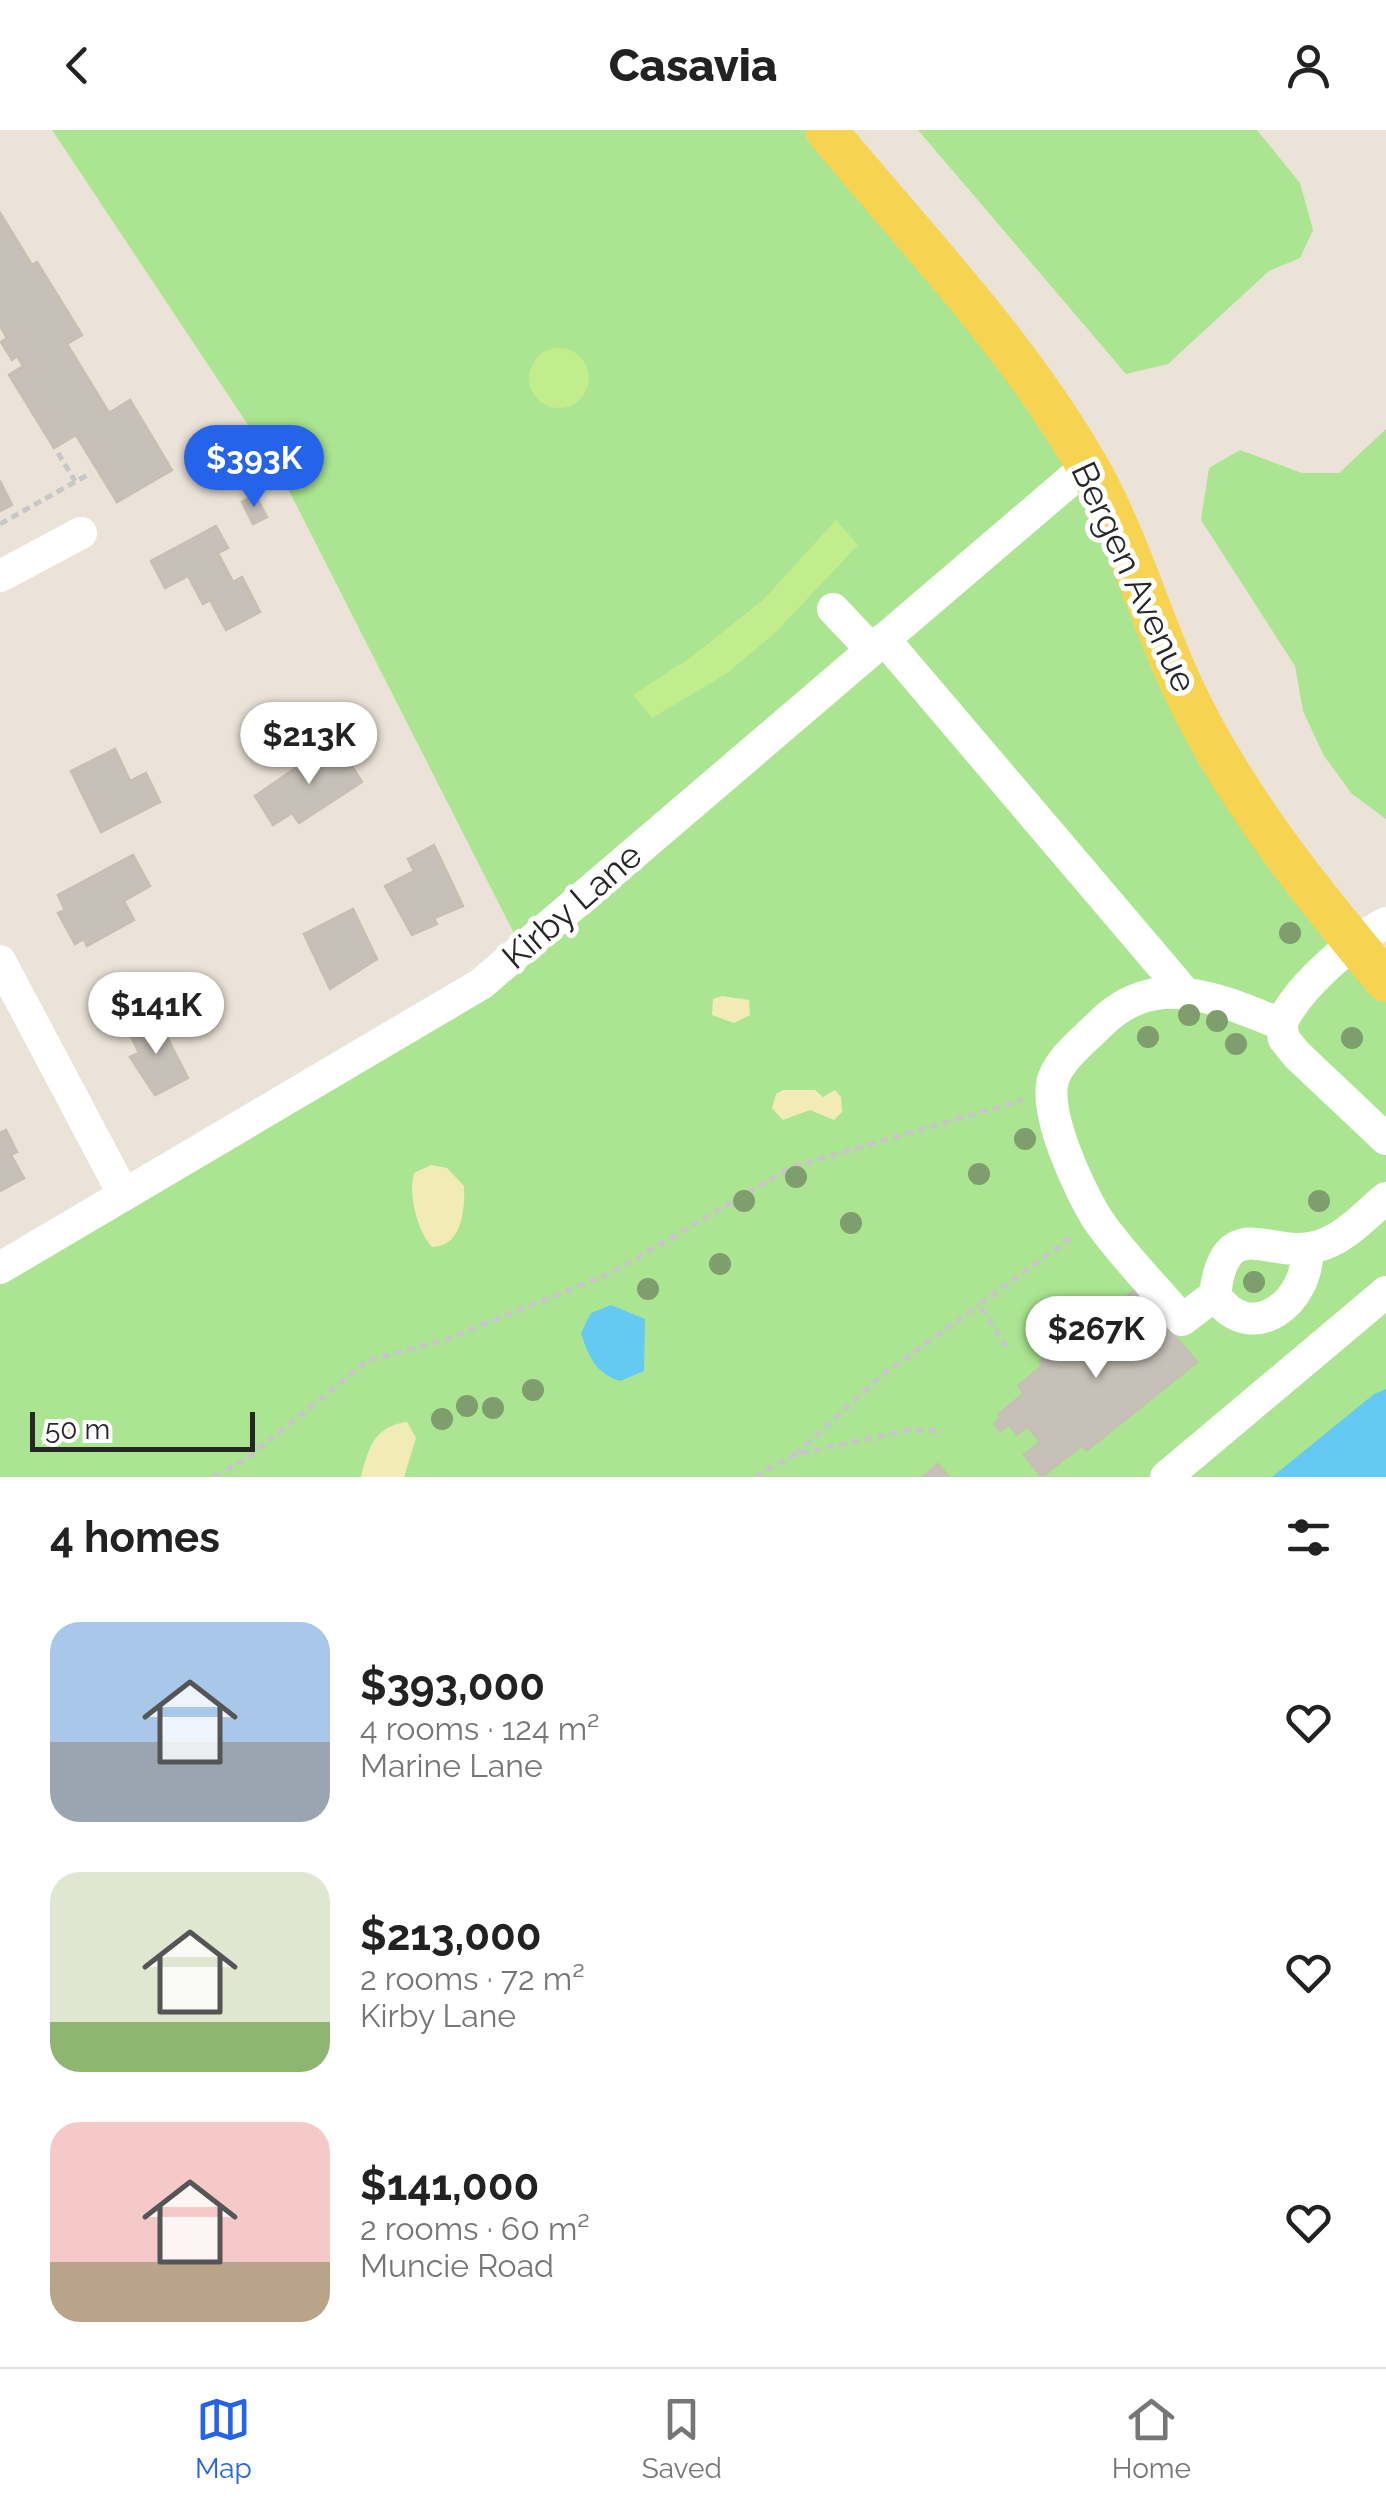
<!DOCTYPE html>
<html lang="en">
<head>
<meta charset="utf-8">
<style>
	:root { --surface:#fff; --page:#f6f6f6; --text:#222; --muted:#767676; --line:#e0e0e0; --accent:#2563eb }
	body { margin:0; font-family:Raleway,sans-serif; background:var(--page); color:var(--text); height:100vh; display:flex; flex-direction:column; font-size:38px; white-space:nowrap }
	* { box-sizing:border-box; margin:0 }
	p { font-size:32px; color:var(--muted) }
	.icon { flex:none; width:55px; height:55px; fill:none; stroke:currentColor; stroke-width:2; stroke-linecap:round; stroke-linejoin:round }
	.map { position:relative; height:1347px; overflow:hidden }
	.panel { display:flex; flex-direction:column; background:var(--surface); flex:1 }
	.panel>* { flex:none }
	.scale { position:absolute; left:30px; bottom:25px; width:225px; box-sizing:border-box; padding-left:10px; border:5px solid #272727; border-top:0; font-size:28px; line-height:35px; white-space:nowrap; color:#272727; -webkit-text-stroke:8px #fff; paint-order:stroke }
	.price { position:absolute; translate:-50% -85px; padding:0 22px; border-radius:35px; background:#fff; color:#222; font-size:32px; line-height:65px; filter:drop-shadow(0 2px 5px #0008) }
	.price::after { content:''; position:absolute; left:50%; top:60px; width:30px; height:22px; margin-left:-15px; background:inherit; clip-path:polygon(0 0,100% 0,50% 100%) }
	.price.on { background:var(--accent); color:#fff }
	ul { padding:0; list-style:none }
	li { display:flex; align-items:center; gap:30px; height:250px; padding:0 50px }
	li span { display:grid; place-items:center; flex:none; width:280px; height:200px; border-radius:30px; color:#555 }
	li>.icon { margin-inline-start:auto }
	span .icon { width:120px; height:120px; fill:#fffc; stroke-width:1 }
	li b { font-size:42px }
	h2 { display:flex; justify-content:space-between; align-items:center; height:120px; padding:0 50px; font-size:42px }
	header { display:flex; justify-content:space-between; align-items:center; height:130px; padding:0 50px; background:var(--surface); font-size:45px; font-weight:800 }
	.tabs { display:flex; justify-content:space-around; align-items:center; height:140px; border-top:2px solid var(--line); background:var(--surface); font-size:28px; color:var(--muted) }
	.tabs a { display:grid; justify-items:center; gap:5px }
	.tabs .on { color:var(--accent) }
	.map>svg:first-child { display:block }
	.green { fill:#abe591 }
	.sand { fill:#f2ebb8 }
	.pitch { fill:#c1ed8c }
	.water { fill:#64c9f3 }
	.building { fill:#c6c0b8; stroke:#c6bfb2; stroke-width:2.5 }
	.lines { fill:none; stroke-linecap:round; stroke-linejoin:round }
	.path { stroke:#c7c7c7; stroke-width:5; stroke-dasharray:8 5; stroke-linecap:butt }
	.minor { stroke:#fff; stroke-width:32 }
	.major { stroke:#f6d451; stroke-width:42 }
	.tree { fill:#7e9e6d }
	.labels { text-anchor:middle; stroke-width:10; stroke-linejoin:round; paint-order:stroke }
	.street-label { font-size:35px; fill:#272727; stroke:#fff }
</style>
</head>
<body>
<header><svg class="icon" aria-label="back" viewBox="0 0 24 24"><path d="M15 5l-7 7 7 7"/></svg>Casavia<svg class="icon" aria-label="person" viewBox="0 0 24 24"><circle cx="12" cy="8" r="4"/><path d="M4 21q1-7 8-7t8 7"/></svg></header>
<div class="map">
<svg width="1386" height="1347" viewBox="0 0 1386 1347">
	<rect width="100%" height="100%" fill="#ebe3d8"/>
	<!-- green -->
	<path class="green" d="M 52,0 L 826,0 L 1019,233 L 1183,558 L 1386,851 L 1386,1347 L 0,1347 L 0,1138 L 522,819 L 280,343 Z
		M 918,0 L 1257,0 L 1300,53 L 1313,100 L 1300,128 L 1269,141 L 1168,234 L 1126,244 Z
		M 1386,299 L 1386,689 L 1352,664 L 1324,626 L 1303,581 L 1295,536 L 1201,390 L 1209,338 L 1240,320 L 1302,343 L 1339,343 Z"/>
	<!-- sand -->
	<path class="sand" d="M 722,866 L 749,870 L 750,885 L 734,893 L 712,885 L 713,869 Z
		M 783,960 L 815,960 L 823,967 L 835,960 L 841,967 L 842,982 L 834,990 L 810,980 L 783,990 L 772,978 L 776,964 Z
		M 431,1035 L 447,1038 L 464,1056 C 465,1080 462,1117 432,1117 C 417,1100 408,1064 414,1043 Z
		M 407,1292 L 416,1308 L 404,1347 L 361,1347 C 368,1319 374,1296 407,1292 Z"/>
	<!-- pitch -->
	<path class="pitch" d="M529 248a30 30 0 1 1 60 0a30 30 0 1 1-60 0Z
		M 836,390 L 858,415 L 775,503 L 726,544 L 652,588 L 633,565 L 690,528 L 763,470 Z"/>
	<!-- water -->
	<path class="water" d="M 611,1175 L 645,1189 L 644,1241 L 620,1251 C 596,1243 589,1228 581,1203 L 591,1183 Z
		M 1386,1259 L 1386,1347 L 1272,1347 L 1374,1264 Z"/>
	<!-- building -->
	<path class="building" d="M 0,83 L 32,135 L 37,132 L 82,205 L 67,214 L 109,283 L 130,270 L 172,340 L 117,372 L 76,305 L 54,318 L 9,245 L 23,236 L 17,226 L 12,230 L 1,212 L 7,208 L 0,196 Z
		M 0,351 L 12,375 L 0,381 Z
		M 255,365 L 267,387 L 253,394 L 242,372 Z
		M 216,396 L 228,418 L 218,423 L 233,452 L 242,447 L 260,482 L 226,500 L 210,470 L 203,474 L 188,446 L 165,458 L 151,431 Z
		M 339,616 L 362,652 L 299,693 L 292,683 L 273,695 L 255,666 L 323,619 L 327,624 Z
		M 115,619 L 130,651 L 146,643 L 160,672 L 101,702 L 71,641 Z
		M 434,715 L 463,776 L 434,788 L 437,794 L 412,805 L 385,756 L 414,741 L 408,729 Z
		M 133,725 L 150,756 L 124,771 L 134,790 L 87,816 L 84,809 L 75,814 L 58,783 L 65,780 L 58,765 Z
		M 353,779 L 377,829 L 330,859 L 304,804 Z
		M 156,886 L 188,948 L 155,965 L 130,927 L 139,923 L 128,900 Z
		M 6,1000 L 17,1022 L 11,1025 L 24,1048 L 0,1061 L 0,1003 Z
		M 1136,1159 L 1197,1232 L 1087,1320 L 1082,1315 L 1042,1347 L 1024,1325 L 1040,1312 L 1027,1296 L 1017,1305 L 1009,1294 L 1000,1301 L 994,1294 L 1001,1287 L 999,1284 L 1024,1263 L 1018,1256 L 1043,1235 L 1040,1232 L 1092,1188 L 1096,1192 Z
		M 938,1334 L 949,1347 L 923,1347 Z"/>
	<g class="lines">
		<!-- path -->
		<path class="path" d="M 58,323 L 75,351
			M 0,394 L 91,343
			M 1007,1217 L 979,1175 L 1075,1105
			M 796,1324 L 881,1246 L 979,1175
			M 214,1347 L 245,1330 L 367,1231 L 447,1209 L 611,1143 L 792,1037 L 1023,970
			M 755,1347 L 796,1324 L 910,1300 L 943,1301"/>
		<!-- minor -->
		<path class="minor" d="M 0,446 L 81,403
			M 833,479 L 872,520
			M 884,509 L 1185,863
			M 0,831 L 124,1065
			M 1281,894 L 1284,909 L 1297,925 L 1386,1009
			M 1307,1119 C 1310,1172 1251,1218 1215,1165 C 1225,1080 1270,1129 1315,1117 C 1344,1110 1364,1086 1386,1068
			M 0,1138 L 481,854 L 1087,336
			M 1215,1165 L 1182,1190 C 1155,1157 1122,1125 1098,1090 C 1080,1062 1041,979 1054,947 C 1062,927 1083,911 1099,895 C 1155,838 1217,869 1281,894 C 1298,857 1350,812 1386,793
			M 1166,1347 L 1386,1162"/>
		<!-- major -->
		<path class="major" d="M 826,0 C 915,108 1017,213 1087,335 C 1128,406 1149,485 1183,558 C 1233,665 1311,762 1386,851"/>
	</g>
	<!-- trees -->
	<g class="tree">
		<circle cx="1290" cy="803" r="11"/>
		<circle cx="1189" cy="885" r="11"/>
		<circle cx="1217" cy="891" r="11"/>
		<circle cx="1148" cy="907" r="11"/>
		<circle cx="1352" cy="908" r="11"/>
		<circle cx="1236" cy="914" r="11"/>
		<circle cx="1025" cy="1009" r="11"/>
		<circle cx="979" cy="1044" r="11"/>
		<circle cx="796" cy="1047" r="11"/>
		<circle cx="744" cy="1071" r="11"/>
		<circle cx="1319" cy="1071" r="11"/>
		<circle cx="851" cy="1093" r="11"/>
		<circle cx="720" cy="1134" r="11"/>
		<circle cx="1254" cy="1152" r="11"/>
		<circle cx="648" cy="1159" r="11"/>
		<circle cx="533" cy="1260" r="11"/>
		<circle cx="467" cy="1276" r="11"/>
		<circle cx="493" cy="1278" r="11"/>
		<circle cx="442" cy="1289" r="11"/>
	</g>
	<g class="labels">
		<!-- street labels -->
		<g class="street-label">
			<text transform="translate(1134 447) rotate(65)" y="12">Bergen Avenue</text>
			<text transform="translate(572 776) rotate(-41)" y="12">Kirby Lane</text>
		</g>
	</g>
</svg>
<div class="scale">50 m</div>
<b class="price on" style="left:254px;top:380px">$393K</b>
<b class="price" style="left:309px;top:657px">$213K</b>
<b class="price" style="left:156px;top:927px">$141K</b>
<b class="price" style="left:1096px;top:1251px">$267K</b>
</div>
<section class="panel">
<h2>4 homes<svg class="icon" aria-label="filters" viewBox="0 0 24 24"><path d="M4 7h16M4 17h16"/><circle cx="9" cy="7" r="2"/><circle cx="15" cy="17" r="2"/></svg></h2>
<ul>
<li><span style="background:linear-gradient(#a9c7e8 60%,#9aa5b1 0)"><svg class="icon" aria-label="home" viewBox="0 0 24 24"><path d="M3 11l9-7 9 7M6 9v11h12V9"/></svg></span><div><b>$393,000</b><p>4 rooms · 124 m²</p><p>Marine Lane</p></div><svg class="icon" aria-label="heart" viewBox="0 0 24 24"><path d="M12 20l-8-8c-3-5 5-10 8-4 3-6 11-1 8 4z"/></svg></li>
<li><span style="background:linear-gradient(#dfe7d0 75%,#8fb573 0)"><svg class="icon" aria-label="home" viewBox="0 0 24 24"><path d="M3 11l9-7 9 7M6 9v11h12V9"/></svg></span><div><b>$213,000</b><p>2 rooms · 72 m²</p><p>Kirby Lane</p></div><svg class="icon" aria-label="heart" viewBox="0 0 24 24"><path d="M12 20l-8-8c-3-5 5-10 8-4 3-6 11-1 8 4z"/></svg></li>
<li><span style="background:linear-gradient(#f6c9c9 70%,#b9a48a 0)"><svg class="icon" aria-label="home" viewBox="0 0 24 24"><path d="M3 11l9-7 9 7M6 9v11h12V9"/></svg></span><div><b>$141,000</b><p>2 rooms · 60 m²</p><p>Muncie Road</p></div><svg class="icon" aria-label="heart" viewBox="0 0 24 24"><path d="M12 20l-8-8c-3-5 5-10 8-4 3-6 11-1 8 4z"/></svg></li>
</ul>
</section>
<nav class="tabs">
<a class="on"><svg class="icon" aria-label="map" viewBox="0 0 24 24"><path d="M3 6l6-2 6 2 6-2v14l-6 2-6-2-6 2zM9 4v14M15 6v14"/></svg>Map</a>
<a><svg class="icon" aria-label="saved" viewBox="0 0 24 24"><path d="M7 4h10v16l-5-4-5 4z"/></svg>Saved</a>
<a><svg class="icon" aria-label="home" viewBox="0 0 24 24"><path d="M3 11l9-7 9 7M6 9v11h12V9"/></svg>Home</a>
</nav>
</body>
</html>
